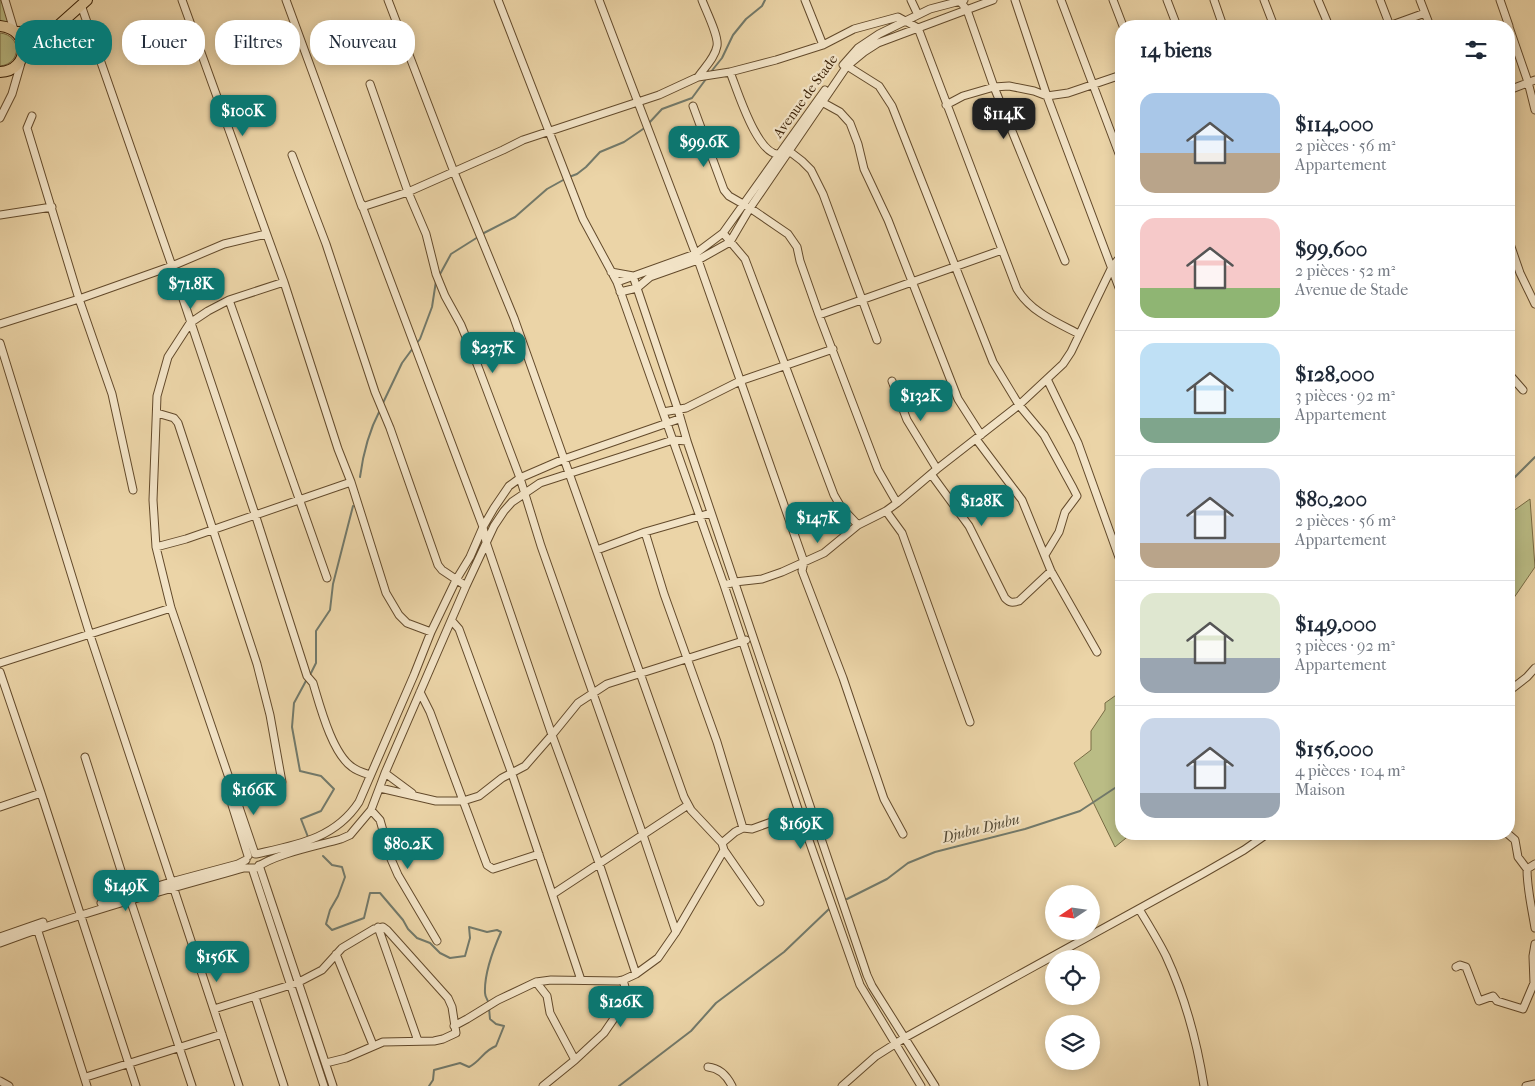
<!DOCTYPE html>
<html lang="fr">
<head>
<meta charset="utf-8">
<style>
	:root { --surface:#fff; --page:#f2f2f3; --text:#1f2937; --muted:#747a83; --line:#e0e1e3; --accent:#0f766e }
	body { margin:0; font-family:"IM FELL French Canon",serif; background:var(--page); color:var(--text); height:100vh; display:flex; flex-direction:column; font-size:19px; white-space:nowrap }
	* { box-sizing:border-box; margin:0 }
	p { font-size:16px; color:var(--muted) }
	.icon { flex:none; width:28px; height:28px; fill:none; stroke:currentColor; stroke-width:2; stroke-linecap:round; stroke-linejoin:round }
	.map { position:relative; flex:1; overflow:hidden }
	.panel { position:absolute; left:1115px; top:20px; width:400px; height:820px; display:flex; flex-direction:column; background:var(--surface); border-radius:20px; box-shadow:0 2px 12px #0003 }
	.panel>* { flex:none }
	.banner { position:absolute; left:15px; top:20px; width:475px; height:45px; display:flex; gap:10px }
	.needle { width:32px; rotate:257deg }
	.fabs { position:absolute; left:1045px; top:885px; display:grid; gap:10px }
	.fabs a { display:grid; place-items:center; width:55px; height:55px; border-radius:50%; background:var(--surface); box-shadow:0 2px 12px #0003; font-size:25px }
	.price { position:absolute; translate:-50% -42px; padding:0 11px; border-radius:10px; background:var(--accent); color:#fff; font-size:16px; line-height:32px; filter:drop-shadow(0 1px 2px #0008) }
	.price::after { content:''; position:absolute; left:50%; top:30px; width:15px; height:11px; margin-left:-8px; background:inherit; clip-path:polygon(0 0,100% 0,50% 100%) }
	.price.on { background:#222; color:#fff }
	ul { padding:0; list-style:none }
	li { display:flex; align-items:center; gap:15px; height:125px; padding:0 25px }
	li+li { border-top:1px solid var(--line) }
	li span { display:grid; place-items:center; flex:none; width:140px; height:100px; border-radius:15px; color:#555 }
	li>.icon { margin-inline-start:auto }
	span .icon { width:60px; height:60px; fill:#fffc; stroke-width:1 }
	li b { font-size:21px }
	h2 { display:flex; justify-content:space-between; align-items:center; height:60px; padding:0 25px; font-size:21px }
	.chip { padding:0 18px; border-radius:20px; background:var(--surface); box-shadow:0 2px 12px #0003; font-size:18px; line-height:45px }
	.chip.on { background:var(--accent); color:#fff }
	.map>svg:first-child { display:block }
	.green { fill:#babc85; stroke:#786c44 }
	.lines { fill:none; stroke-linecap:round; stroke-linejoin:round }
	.stream { stroke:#72796a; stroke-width:2 }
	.minor-casing { stroke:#634a2b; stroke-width:9 }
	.highway-casing { stroke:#361c02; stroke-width:12 }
	.minor { stroke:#f2e3c6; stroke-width:7 }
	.highway { stroke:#ebd4a7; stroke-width:10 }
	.labels { text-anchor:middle; stroke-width:4.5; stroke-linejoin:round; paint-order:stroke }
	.street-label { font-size:14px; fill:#361c02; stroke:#f2e3c6 }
	.water-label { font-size:15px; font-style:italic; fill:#544a36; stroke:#f2e3c6 }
</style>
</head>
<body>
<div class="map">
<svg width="1535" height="1086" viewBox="0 0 1535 1086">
	<rect width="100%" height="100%" fill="#ebd4a7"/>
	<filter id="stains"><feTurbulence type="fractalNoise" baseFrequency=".004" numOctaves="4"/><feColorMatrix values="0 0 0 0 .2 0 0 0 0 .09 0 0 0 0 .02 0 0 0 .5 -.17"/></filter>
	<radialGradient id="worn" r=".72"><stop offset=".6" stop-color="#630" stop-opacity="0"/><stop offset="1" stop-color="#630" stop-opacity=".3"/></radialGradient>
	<!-- green -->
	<path class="green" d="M 0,0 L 1,0 L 10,24 L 0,23 Z
		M 0,33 C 22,35 22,64 0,66 Z
		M 1530,499 L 1535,567 L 1509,605 L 1509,514 Z
		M 1119,693 L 1121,698 L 1121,834 L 1131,834 L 1115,847 L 1074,763 L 1091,750 L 1091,731 L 1105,710 L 1105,703 Z"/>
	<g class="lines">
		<!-- stream -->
		<path class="stream" d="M 710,73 L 722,58 L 733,35 L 746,19 L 762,6 L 765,0
			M 649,123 L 662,109 L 692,98 L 706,79
			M 569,177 L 577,174 L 586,167 L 600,152 L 624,142 L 646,127
			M 482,234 L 515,217 L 547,189 L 565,179
			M 439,276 L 451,254 L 478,237
			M 416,344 L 420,339 L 432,307 L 436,281
			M 382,405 L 402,363 L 413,348
			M 360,477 C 363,454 369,431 380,410
			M 1509,483 L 1535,457
			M 310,675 L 316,663 L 316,631 L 330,610 L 333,584 L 353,506
			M 307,679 L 294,703 L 292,727 L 300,771 L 321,776 L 334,789 L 321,811 L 301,819 L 308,837
			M 323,856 L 332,865 L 342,867 L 345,877 L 338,896 L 330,910 L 326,924 L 332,930 L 364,918 L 370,893 L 380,893 L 403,920 L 408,929 L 417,938 L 430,943 L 440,953 L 450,958 L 465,956 L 470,938 L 469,927 L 487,932 L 497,930 L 501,932 C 493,950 484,973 485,993 C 485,997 488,1000 489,1004
			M 847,899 L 887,879 L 908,863 L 935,852 L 1025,829 L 1080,811 L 1121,784
			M 429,1086 L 433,1080 L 434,1070 L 460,1063 L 469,1067 C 481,1061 483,1051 496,1046 L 504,1026 L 496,1024 L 490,1019 L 489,1008
			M 619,1086 L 691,1031 L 716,1003 L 784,952 L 829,909"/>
		<defs>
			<path id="minor" d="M 5,0 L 14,30
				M 182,0 L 284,282 L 338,449 L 351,482 L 386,593 L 399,615 L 407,623 L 431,632
				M 286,0 L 362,207 L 408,192 L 503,150 L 523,140 L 659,95 L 698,77 L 730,72 L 776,60 L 823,45 L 854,29 L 898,17 L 918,28 L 1017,289 C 1031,312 1056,322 1079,334
				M 388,0 L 454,172 L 514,318 L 684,797 L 691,810 L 722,843
				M 498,0 L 583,219 L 617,282 L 724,585 L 799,812 L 860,985 L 921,1086
				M 599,0 L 698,260 L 804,562 L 802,571 L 843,678 L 884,799 L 903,834
				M 805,0 L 823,45
				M 911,0 L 918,15
				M 959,0 L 967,10 L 994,87 L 1065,261
				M 1015,0 L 1047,96 L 1121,293
				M 1061,0 L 1121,159
				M 1113,0 L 1123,26
				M 1167,0 L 1177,26
				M 1214,0 L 1223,26
				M 1264,0 L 1274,26
				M 1318,0 L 1329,26
				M 1380,0 L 1390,26
				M 1420,0 L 1430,26
				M 1500,0 L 1509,26
				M 81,5 L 172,266 L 255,514 L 307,676 L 313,683 C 320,706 332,753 352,767 C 357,771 364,773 370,775
				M 1389,26 L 1425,13
				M 1509,27 L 1528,82 L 1535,110
				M 844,64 L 879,86 L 892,106 L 993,362 L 1019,405 L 1044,435 L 1073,488 L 1077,496 L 1065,512 L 1059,532 L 1045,555
				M 843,65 L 858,48 L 879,34 L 930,9 L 964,0
				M 730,72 C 737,89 758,159 781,154
				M 698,77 C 704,68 715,58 717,46 C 719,36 706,11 702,0
				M 370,84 L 408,192 L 426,234 L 436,274 L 445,296 L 461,325 L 477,364 L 520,478 L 541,546 L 643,835 L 676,932
				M 1509,90 L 1535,80
				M 820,101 L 840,112 L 850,123 L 858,144 L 864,169 L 888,220 L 958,399 L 981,435
				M 946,105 L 963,96 L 994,87 L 1009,86 L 1034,91 L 1047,96 L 1068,93 L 1121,75
				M 693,106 L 724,190 L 729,196 L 750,208 L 788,234 L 797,247 L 800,261 L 819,315 L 878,470 L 897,503
				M 32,116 L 27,128 L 79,299 L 112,394 L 133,490
				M 0,118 L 12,94 L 21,63
				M 789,151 L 802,161 L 811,170 L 823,194 L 877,340
				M 292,155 L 326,244 L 375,392 L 390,428 L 438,565 L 442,570 L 466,586
				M 361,203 L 483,527 L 486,542 L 552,735 L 599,863 L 636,974
				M 0,215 L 52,207
				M 723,233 L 745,259 L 834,495 L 841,507 L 858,525
				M 1509,241 L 1520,273 L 1535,304
				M 611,272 L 633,276 L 637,288 L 678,410 L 687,441 L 867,975 L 872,986 L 935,1086
				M 617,282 L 695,254 L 723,233 L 825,90
				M 620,292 L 637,288 L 650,277 L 698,260 L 730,242 L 750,208 L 847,66 L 864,52 L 878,43 L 993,0
				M 229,300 L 327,578
				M 819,315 L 1002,250
				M 0,324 L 79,299 L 172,266 L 224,244 L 266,234
				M 0,343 L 90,635 L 239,1086
				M 1509,374 L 1523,390
				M 1047,379 L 1078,443 L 1121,563
				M 892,381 L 907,420 L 937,469
				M 663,412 L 686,408 L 740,381 L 833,349
				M 157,413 L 174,418 L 178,423 L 257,664 L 270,715 L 282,782
				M 976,439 L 1022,500 L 1051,571 L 1097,652
				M 931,474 L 969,526 L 1005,598 C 1010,603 1012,603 1019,601 L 1051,571
				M 886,511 L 902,533 L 970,722
				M 645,532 L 664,594 L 717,742 L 743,828
				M 156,547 L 186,539 L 351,482
				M 597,550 L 645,532 L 711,513
				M 724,585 L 735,582 L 762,579 L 782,572 L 824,553 L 858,525 L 886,511 L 897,503 L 937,469 L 1019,405 L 1063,364 L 1071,352 L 1112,267 L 1121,256
				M 452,621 L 459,629 L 512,774 L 581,980
				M 0,663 L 171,608
				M 0,672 L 41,793 L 136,1086
				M 1509,691 L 1527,677 L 1535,668
				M 420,692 L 430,712 L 487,865 L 493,869 L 539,854
				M 85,757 L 130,899 L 192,1086
				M 385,773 L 412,793
				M 380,788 L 436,801 L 463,801 L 479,796 L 502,778 L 525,766 L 552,735 L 578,703 L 607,684 L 746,640
				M 232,793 L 232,805 L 248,856
				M 0,807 L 41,793
				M 371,810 L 380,820 L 391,859 L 398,875 L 437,941
				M 1508,834 L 1515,840 L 1518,857 L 1527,869 L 1535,864
				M 724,850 L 760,902
				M 255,854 L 171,608 L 156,547 L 153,500 L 157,396 L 168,357 L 190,323 L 208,311 L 229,300 L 284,282
				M 256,854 C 296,845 335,839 359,802 L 414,675 L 431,632 L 456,580 L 470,557 L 483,527 L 494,508 L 509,486 L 520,478 L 564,459 L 679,419
				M 259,865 L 333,1086
				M 252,868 L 324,1086
				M 1527,869 C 1527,889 1532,909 1535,928
				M 553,894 L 688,805
				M 101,903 L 171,882 L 238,864 L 246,860
				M 1139,909 C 1148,924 1158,940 1166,956 C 1185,997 1197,1042 1204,1086
				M 36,925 L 87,1086
				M 378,927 L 418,1041
				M 0,937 L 43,922
				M 0,943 C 80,913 162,891 244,868 L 256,868 C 274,854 317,846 341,839 L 350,835 L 371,810 L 385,773 L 466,586 L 494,526 L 504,511 L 512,502 L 540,483 L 673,440 L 687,441
				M 336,954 L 373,1045
				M 1456,967 L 1460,965 L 1466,967 L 1479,1001 L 1493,996 L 1497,1001 L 1523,1009 L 1534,983 L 1533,956 L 1535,944
				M 536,982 L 547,996 L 550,1013 L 575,1060
				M 255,997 L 284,1086
				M 214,1009 L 297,983 L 322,970 L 342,948 L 374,929 L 383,927 L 387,930 L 448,998 L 452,1007 L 456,1033 L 443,1039 L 434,1041 L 383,1042 L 346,1058 L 326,1063
				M 454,1026 L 467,1019 L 498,1000 L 536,982 L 551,980 L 618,981 L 623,980 L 636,974 L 658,958 L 676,932 L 724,850 L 722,843 L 735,832 L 743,828 L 752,829 L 799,812
				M 708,1067 C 719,1068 727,1076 732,1086
				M 86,1077 L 222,1034
				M 0,1081 L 9,1086
				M 543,1086 L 575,1060 L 604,1033 L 626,1001 L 627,994 L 623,980
				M 842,1086 L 876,1056 L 906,1037 L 1204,873 L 1244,850 L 1267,834
				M 1526,1086 L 1535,1084"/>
			<path id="highway" d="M 0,26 C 32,29 30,71 0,72
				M 17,32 L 51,31
				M 22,58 L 87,0"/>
		</defs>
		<!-- minor casing -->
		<use href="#minor" class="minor-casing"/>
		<!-- highway casing -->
		<use href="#highway" class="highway-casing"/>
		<!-- minor -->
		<use href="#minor" class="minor"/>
		<!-- highway -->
		<use href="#highway" class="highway"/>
	</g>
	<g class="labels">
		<!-- street labels -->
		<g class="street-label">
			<text transform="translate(805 96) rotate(-54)" y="5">Avenue de Stade</text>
		</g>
		<!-- water labels -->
		<g class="water-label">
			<text transform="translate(981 828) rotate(-14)" y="5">Djubu Djubu</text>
		</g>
	</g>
	<rect width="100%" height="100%" filter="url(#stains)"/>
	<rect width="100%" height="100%" fill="url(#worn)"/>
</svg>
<div class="fabs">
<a><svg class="needle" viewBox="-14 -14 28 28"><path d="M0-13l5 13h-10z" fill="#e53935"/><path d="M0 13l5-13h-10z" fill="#747a83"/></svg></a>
<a><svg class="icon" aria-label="locate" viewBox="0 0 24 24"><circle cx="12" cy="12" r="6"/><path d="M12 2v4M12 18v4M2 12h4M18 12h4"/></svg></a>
<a><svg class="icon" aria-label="layers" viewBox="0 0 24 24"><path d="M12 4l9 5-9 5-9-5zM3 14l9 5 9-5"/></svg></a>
</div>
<b class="price" style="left:243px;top:137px">$100K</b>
<b class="price on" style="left:1004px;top:140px">$114K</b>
<b class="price" style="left:704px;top:168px">$99.6K</b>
<b class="price" style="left:191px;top:310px">$71.8K</b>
<b class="price" style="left:493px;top:374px">$237K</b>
<b class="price" style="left:921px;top:422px">$132K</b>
<b class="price" style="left:982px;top:527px">$128K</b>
<b class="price" style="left:818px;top:544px">$147K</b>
<b class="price" style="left:254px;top:816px">$166K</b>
<b class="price" style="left:801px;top:850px">$169K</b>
<b class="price" style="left:408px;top:870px">$80.2K</b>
<b class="price" style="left:126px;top:912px">$149K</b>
<b class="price" style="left:217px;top:983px">$156K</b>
<b class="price" style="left:621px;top:1028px">$126K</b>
<div class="banner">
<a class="chip on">Acheter</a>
<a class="chip">Louer</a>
<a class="chip">Filtres</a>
<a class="chip">Nouveau</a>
</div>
<section class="panel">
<h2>14 biens<svg class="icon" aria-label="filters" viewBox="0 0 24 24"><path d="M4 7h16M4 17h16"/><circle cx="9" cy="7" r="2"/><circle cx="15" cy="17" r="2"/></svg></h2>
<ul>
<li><span style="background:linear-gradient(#a9c7e8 60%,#b9a48a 0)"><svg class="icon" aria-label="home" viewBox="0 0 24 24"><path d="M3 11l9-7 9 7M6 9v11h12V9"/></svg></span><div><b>$114,000</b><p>2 pièces · 56 m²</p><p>Appartement</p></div></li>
<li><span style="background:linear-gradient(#f6c9c9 70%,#8fb573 0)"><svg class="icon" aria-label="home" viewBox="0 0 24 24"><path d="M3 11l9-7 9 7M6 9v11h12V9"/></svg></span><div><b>$99,600</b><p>2 pièces · 52 m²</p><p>Avenue de Stade</p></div></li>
<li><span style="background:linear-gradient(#bfe0f5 75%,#7fa58c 0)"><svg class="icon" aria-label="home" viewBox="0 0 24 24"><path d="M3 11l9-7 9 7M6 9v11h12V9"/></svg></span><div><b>$128,000</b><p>3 pièces · 92 m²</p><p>Appartement</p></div></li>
<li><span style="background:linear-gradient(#c9d6e8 75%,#b9a48a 0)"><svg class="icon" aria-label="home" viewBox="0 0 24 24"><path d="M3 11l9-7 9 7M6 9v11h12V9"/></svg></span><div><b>$80,200</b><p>2 pièces · 56 m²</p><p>Appartement</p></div></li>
<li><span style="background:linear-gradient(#dfe7d0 65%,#9aa5b1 0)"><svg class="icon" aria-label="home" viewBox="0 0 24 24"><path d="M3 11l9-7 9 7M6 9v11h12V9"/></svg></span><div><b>$149,000</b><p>3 pièces · 92 m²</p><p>Appartement</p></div></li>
<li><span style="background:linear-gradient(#c9d6e8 75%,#9aa5b1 0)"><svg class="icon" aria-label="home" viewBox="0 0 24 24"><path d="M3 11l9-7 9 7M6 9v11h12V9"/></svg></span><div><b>$156,000</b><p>4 pièces · 104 m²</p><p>Maison</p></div></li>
</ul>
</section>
</div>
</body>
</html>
